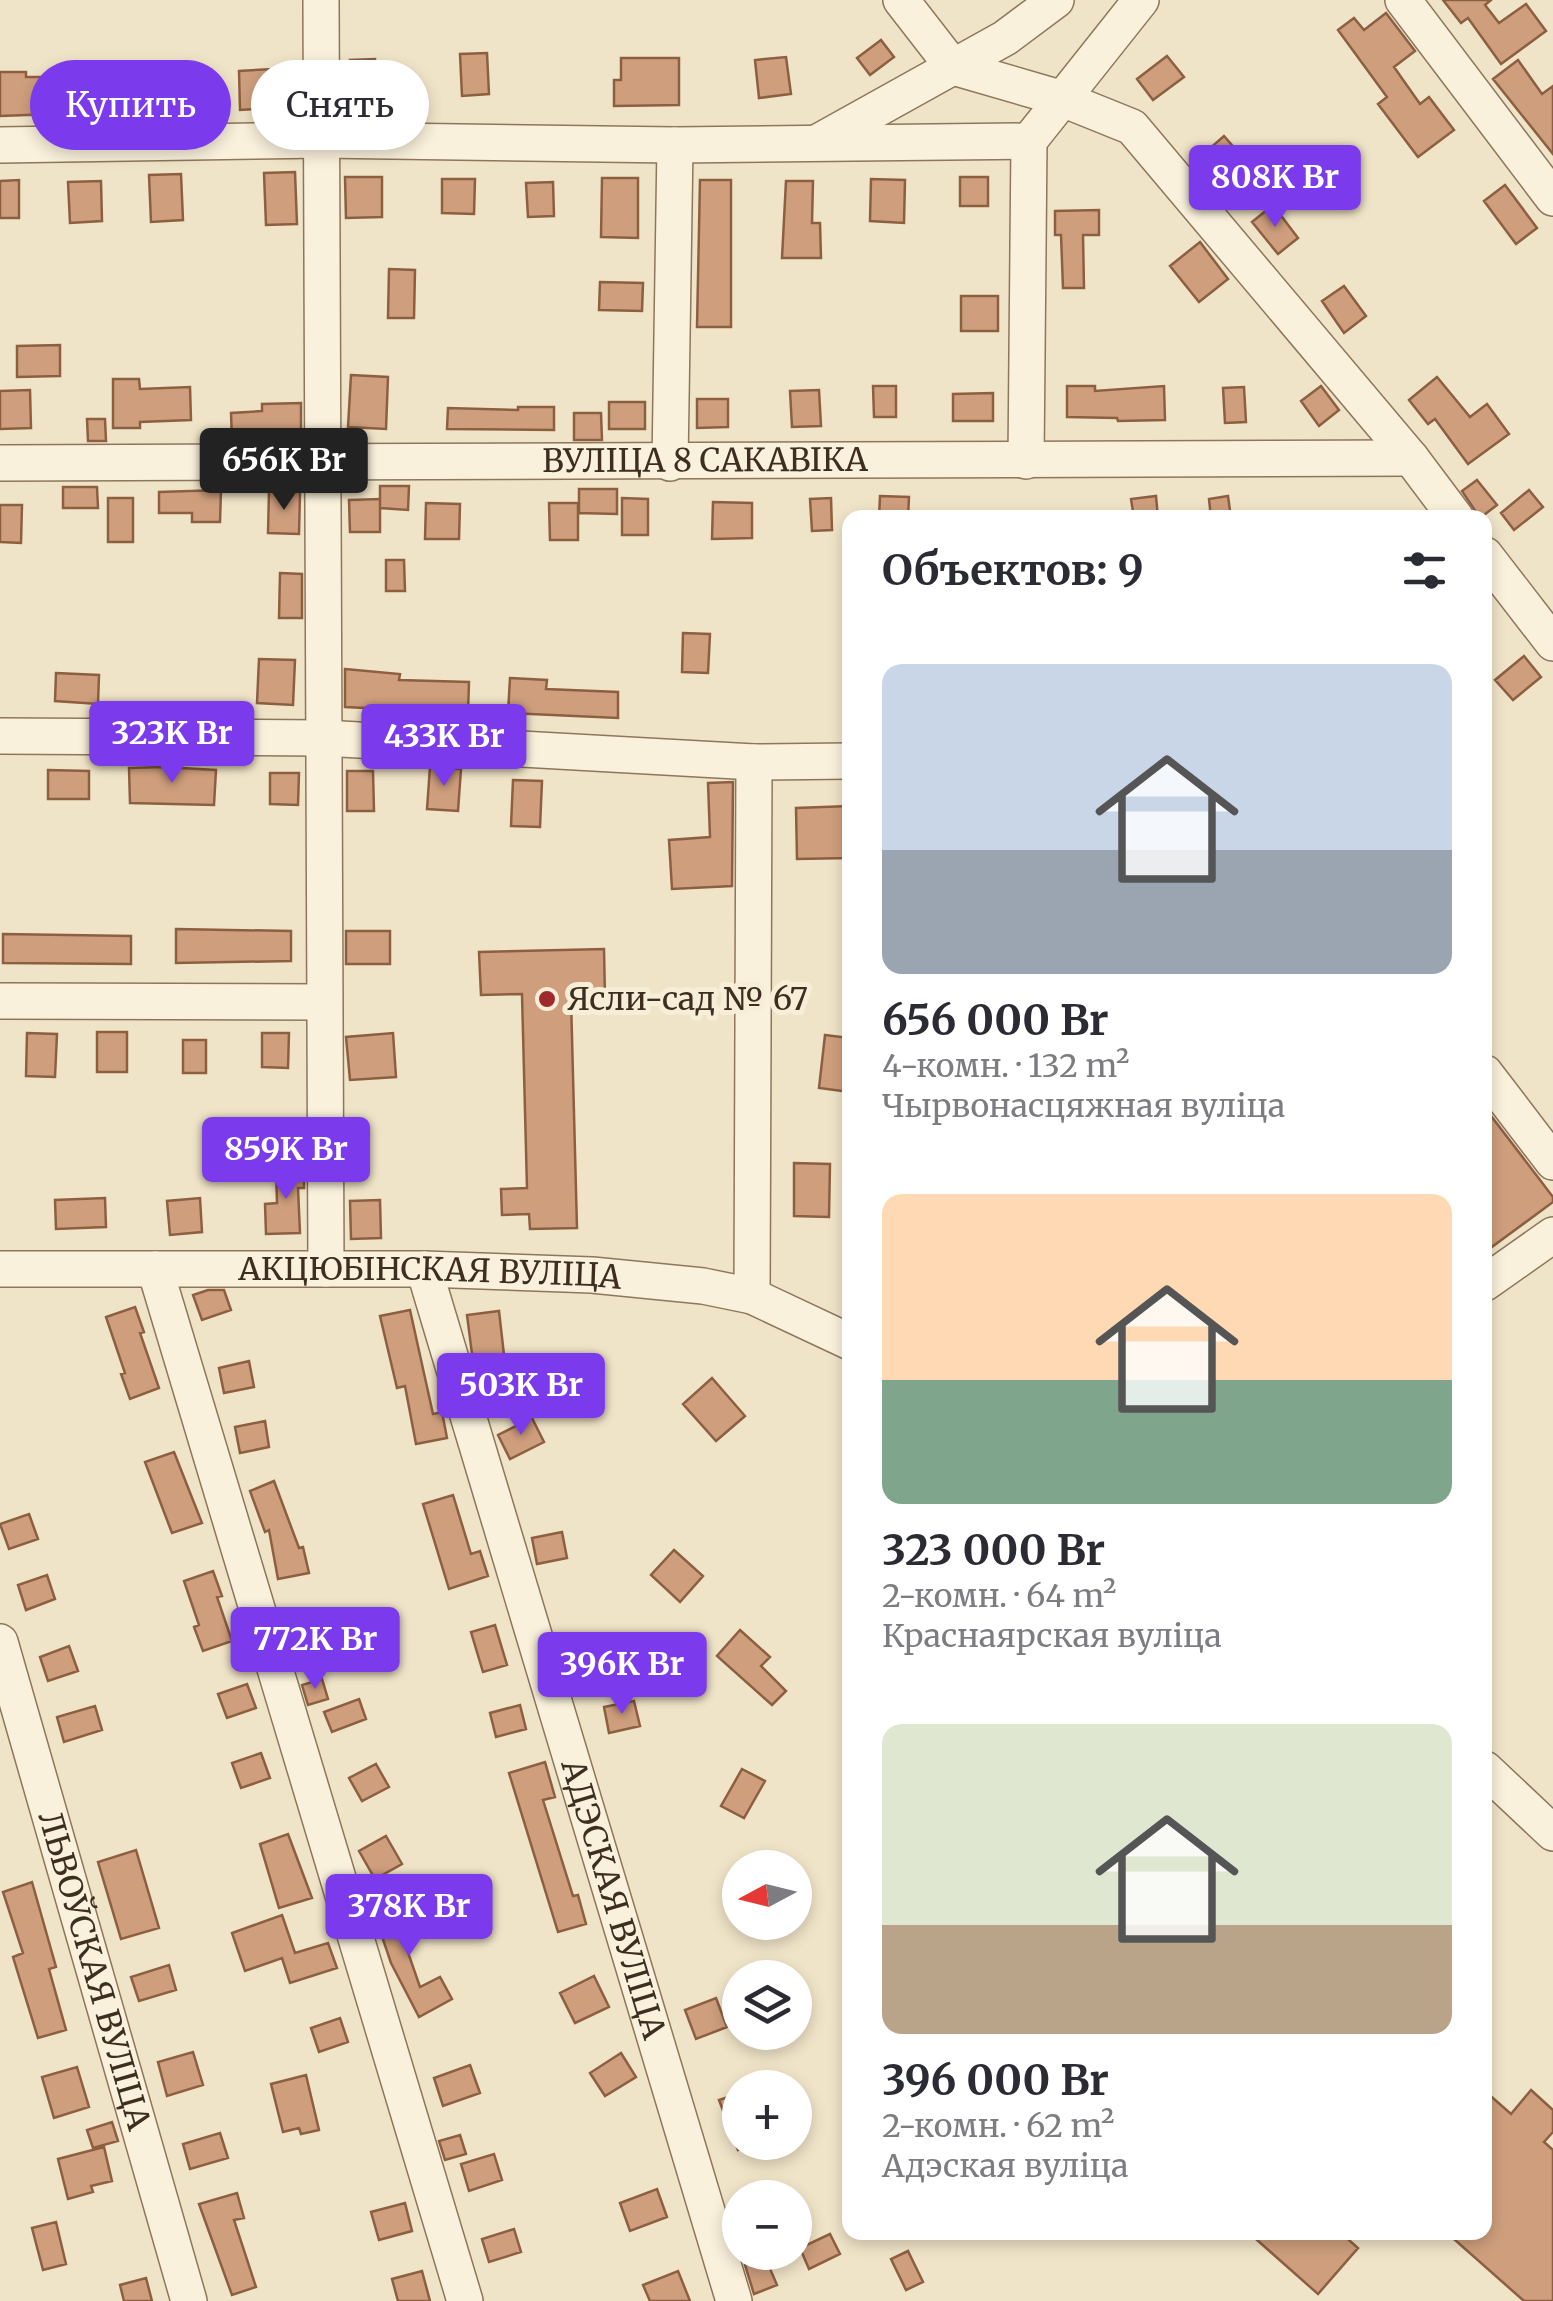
<!DOCTYPE html>
<html lang="ru">
<head>
<meta charset="utf-8">
<style>
	:root { --surface:#fff; --page:#f2f2f3; --text:#2b2b33; --muted:#7c7c81; --accent:#7c3aed }
	body { margin:0; font-family:Merriweather,serif; background:var(--page); color:var(--text); height:100vh; display:flex; flex-direction:column; font-size:38px; white-space:nowrap }
	* { box-sizing:border-box; margin:0 }
	p { font-size:32px; color:var(--muted) }
	.icon { flex:none; width:55px; height:55px; fill:none; stroke:currentColor; stroke-width:2; stroke-linecap:round; stroke-linejoin:round }
	.map { position:relative; flex:1; overflow:hidden }
	.drawer { position:absolute; left:842px; top:510px; width:650px; height:1730px; display:flex; flex-direction:column; background:var(--surface); border-radius:20px; box-shadow:0 5px 15px #0003 }
	.drawer>* { flex:none }
	.top-card { position:absolute; left:30px; top:60px; width:662px; height:90px; display:flex; gap:20px }
	.needle { width:65px; rotate:263deg }
	.buttons { position:absolute; left:722px; top:1850px; display:grid; gap:20px }
	.buttons a { display:grid; place-items:center; width:90px; height:90px; border-radius:50%; background:var(--surface); box-shadow:0 5px 15px #0003; font-size:50px }
	.price { position:absolute; translate:-50% -85px; padding:0 22px; border-radius:10px; background:var(--accent); color:#fff; font-size:32px; line-height:65px; filter:drop-shadow(0 2px 5px #0008) }
	.price::after { content:''; position:absolute; left:50%; top:60px; width:30px; height:22px; margin-left:-15px; background:inherit; clip-path:polygon(0 0,100% 0,50% 100%) }
	.price.active { background:#222; color:#fff }
	ul { padding:0; list-style:none }
	li { display:grid; align-content:center; gap:20px; height:530px; padding:0 40px }
	li span { display:grid; place-items:center; height:310px; border-radius:20px; color:#555 }
	li>.icon { margin-inline-start:auto }
	span .icon { width:180px; height:180px; fill:#fffc; stroke-width:1 }
	li b { font-size:42px }
	h2 { display:flex; justify-content:space-between; align-items:center; height:120px; padding:0 40px; font-size:42px }
	.tag { padding:0 35px; border-radius:45px; background:var(--surface); box-shadow:0 5px 15px #0003; font-size:35px; line-height:90px }
	.tag.active { background:var(--accent); color:#fff }
	.map>svg:first-child { display:block }
	.building { fill:#cf9f7d; stroke:#8d5f41; stroke-width:2.5 }
	.lines { fill:none; stroke-linecap:round; stroke-linejoin:round }
	.minor-casing { stroke:#8d765c; stroke-width:38 }
	.minor { stroke:#faf1dc; stroke-width:35 }
	.poi-dot { fill:#9e2a2b; stroke:#f7eed8; stroke-width:4 }
	.labels { text-anchor:middle; stroke-width:10; stroke-linejoin:round; paint-order:stroke }
	.street-label { font-size:32px; fill:#3d2e20; stroke:#f7eed8 }
	.poi-label { font-size:32px; fill:#3d2e20; stroke:#f7eed8; text-anchor:start }
</style>
</head>
<body>
<div class="map">
<svg width="1553" height="2301" viewBox="0 0 1553 2301">
	<rect width="100%" height="100%" fill="#f0e4c8"/>
	<!-- building -->
	<path class="building" d="M 1443,0 L 1491,0 L 1485,5 L 1499,23 L 1526,4 L 1546,31 L 1501,64 L 1468,18 L 1461,23 Z
		M 1386,13 L 1415,51 L 1394,67 L 1420,104 L 1429,97 L 1454,130 L 1418,157 L 1378,104 L 1387,97 L 1338,30 L 1354,18 L 1364,30 Z
		M 881,40 L 894,57 L 870,75 L 857,58 Z
		M 487,53 L 489,94 L 462,96 L 460,54 Z
		M 1167,56 L 1184,77 L 1153,100 L 1137,79 Z
		M 786,57 L 791,94 L 759,98 L 755,60 Z
		M 621,58 L 679,58 L 679,105 L 614,106 L 614,80 L 621,80 Z
		M 375,59 L 376,97 L 351,98 L 350,60 Z
		M 1518,60 L 1542,94 L 1553,86 L 1553,154 L 1493,79 Z
		M 273,69 L 275,108 L 240,110 L 239,71 Z
		M 0,72 L 26,72 L 26,77 L 80,77 L 80,113 L 0,116 Z
		M 172,79 L 202,79 L 203,114 L 173,114 Z
		M 1224,136 L 1245,160 L 1215,187 L 1193,163 Z
		M 295,172 L 297,224 L 266,225 L 264,173 Z
		M 181,174 L 183,220 L 151,222 L 149,175 Z
		M 345,177 L 382,177 L 382,217 L 346,218 Z
		M 960,177 L 988,177 L 988,206 L 960,206 Z
		M 602,178 L 638,178 L 638,238 L 601,237 Z
		M 442,179 L 475,179 L 474,214 L 442,213 Z
		M 871,179 L 905,180 L 904,223 L 870,221 Z
		M 19,180 L 19,218 L 0,218 L 0,181 Z
		M 700,180 L 731,180 L 731,327 L 697,327 Z
		M 101,181 L 102,221 L 70,223 L 68,182 Z
		M 786,181 L 813,181 L 812,223 L 820,223 L 821,258 L 782,258 Z
		M 553,182 L 554,216 L 528,217 L 526,183 Z
		M 1505,185 L 1537,228 L 1516,244 L 1484,201 Z
		M 1273,205 L 1298,238 L 1278,254 L 1252,222 Z
		M 1099,210 L 1099,235 L 1083,235 L 1084,288 L 1063,288 L 1061,235 L 1055,235 L 1055,211 Z
		M 1200,242 L 1228,279 L 1199,302 L 1170,266 Z
		M 389,269 L 415,270 L 414,318 L 388,318 Z
		M 600,282 L 643,283 L 642,311 L 599,310 Z
		M 1344,286 L 1366,316 L 1344,333 L 1322,301 Z
		M 961,296 L 998,296 L 998,331 L 961,331 Z
		M 60,345 L 60,376 L 17,377 L 17,346 Z
		M 351,375 L 388,377 L 386,429 L 348,427 Z
		M 1437,377 L 1470,417 L 1487,404 L 1509,434 L 1468,464 L 1435,419 L 1428,424 L 1409,400 Z
		M 113,379 L 139,379 L 140,389 L 190,387 L 191,420 L 140,422 L 140,428 L 113,428 Z
		M 873,386 L 896,386 L 896,417 L 874,417 Z
		M 1067,386 L 1095,386 L 1095,391 L 1164,386 L 1165,420 L 1118,421 L 1117,418 L 1067,417 Z
		M 1321,386 L 1339,410 L 1319,426 L 1301,401 Z
		M 1244,387 L 1246,422 L 1225,423 L 1223,388 Z
		M 30,390 L 31,428 L 0,429 L 0,391 Z
		M 819,390 L 821,426 L 792,427 L 790,391 Z
		M 993,393 L 993,421 L 953,421 L 953,394 Z
		M 697,399 L 728,399 L 728,427 L 697,428 Z
		M 609,402 L 645,402 L 645,429 L 609,429 Z
		M 301,403 L 301,432 L 263,433 L 263,439 L 232,440 L 231,413 L 262,411 L 262,404 Z
		M 518,407 L 554,407 L 554,430 L 447,429 L 448,408 L 518,410 Z
		M 574,413 L 601,413 L 602,440 L 574,440 Z
		M 87,419 L 105,419 L 106,441 L 88,441 Z
		M 1477,480 L 1497,505 L 1480,518 L 1462,491 Z
		M 380,486 L 409,486 L 408,510 L 380,508 Z
		M 63,487 L 97,487 L 98,508 L 63,508 Z
		M 579,489 L 617,489 L 617,514 L 579,513 Z
		M 221,490 L 220,522 L 192,522 L 192,513 L 159,513 L 159,492 Z
		M 1529,490 L 1543,507 L 1514,530 L 1501,513 Z
		M 269,491 L 300,492 L 299,534 L 268,533 Z
		M 880,496 L 909,497 L 908,518 L 879,518 Z
		M 1156,496 L 1158,518 L 1134,518 L 1131,499 Z
		M 1228,496 L 1231,518 L 1211,518 L 1209,499 Z
		M 108,498 L 133,498 L 133,542 L 108,542 Z
		M 622,498 L 648,499 L 648,535 L 622,535 Z
		M 831,498 L 832,530 L 812,531 L 810,499 Z
		M 380,499 L 380,532 L 350,532 L 349,500 Z
		M 713,502 L 752,503 L 752,538 L 712,539 Z
		M 426,503 L 460,504 L 459,539 L 425,539 Z
		M 549,503 L 578,503 L 578,540 L 550,540 Z
		M 0,505 L 22,505 L 21,543 L 0,542 Z
		M 386,560 L 404,560 L 405,591 L 386,591 Z
		M 280,573 L 302,574 L 302,618 L 279,618 Z
		M 683,633 L 710,634 L 708,673 L 682,672 Z
		M 1524,656 L 1541,677 L 1513,700 L 1495,680 Z
		M 259,659 L 295,660 L 293,705 L 257,703 Z
		M 345,669 L 400,674 L 399,680 L 469,682 L 468,713 L 345,707 Z
		M 56,673 L 99,675 L 98,704 L 55,701 Z
		M 510,678 L 547,680 L 546,689 L 618,692 L 618,718 L 508,713 Z
		M 163,767 L 216,770 L 214,805 L 130,803 L 129,768 Z
		M 430,767 L 461,769 L 458,811 L 427,809 Z
		M 48,770 L 89,771 L 89,799 L 48,799 Z
		M 347,771 L 373,771 L 374,811 L 347,811 Z
		M 270,773 L 299,773 L 298,805 L 270,804 Z
		M 513,780 L 542,781 L 540,827 L 511,826 Z
		M 733,782 L 732,886 L 672,889 L 669,840 L 710,837 L 708,783 Z
		M 849,806 L 850,858 L 797,859 L 796,808 Z
		M 176,929 L 291,931 L 291,961 L 176,963 Z
		M 346,931 L 390,931 L 390,964 L 346,964 Z
		M 3,934 L 131,936 L 131,964 L 3,963 Z
		M 604,949 L 605,998 L 571,999 L 577,1228 L 530,1229 L 529,1214 L 502,1215 L 501,1189 L 527,1188 L 522,994 L 481,995 L 479,952 Z
		M 97,1032 L 127,1032 L 127,1072 L 97,1072 Z
		M 27,1033 L 57,1034 L 55,1077 L 26,1076 Z
		M 262,1033 L 289,1033 L 288,1068 L 262,1067 Z
		M 393,1033 L 396,1077 L 350,1080 L 346,1037 Z
		M 825,1035 L 850,1038 L 850,1092 L 819,1088 Z
		M 183,1040 L 206,1040 L 206,1073 L 183,1073 Z
		M 1485,1108 L 1553,1197 L 1553,1202 L 1485,1252 Z
		M 794,1163 L 830,1164 L 829,1217 L 794,1216 Z
		M 276,1167 L 304,1167 L 304,1188 L 298,1188 L 300,1233 L 266,1234 L 265,1204 L 277,1203 Z
		M 105,1198 L 106,1227 L 56,1229 L 55,1200 Z
		M 200,1198 L 202,1232 L 170,1235 L 167,1201 Z
		M 380,1200 L 381,1238 L 351,1239 L 350,1201 Z
		M 208,1290 L 224,1290 L 231,1310 L 202,1320 L 193,1295 Z
		M 135,1307 L 144,1332 L 140,1333 L 159,1388 L 130,1399 L 121,1374 L 125,1373 L 106,1317 Z
		M 410,1310 L 433,1414 L 442,1412 L 447,1438 L 416,1444 L 405,1386 L 397,1388 L 380,1316 Z
		M 499,1311 L 504,1355 L 515,1379 L 487,1391 L 472,1354 L 467,1315 Z
		M 249,1361 L 254,1387 L 224,1393 L 219,1368 Z
		M 712,1378 L 745,1416 L 716,1441 L 683,1404 Z
		M 532,1418 L 544,1442 L 510,1459 L 498,1435 Z
		M 265,1421 L 269,1447 L 240,1453 L 235,1427 Z
		M 174,1452 L 202,1523 L 172,1533 L 145,1462 Z
		M 274,1481 L 299,1548 L 303,1547 L 309,1573 L 278,1579 L 269,1530 L 265,1532 L 250,1491 Z
		M 453,1495 L 471,1554 L 480,1551 L 488,1576 L 449,1589 L 423,1504 Z
		M 29,1514 L 38,1539 L 9,1549 L 0,1524 Z
		M 562,1532 L 567,1558 L 537,1564 L 532,1538 Z
		M 674,1550 L 703,1576 L 680,1602 L 651,1575 Z
		M 213,1571 L 222,1596 L 217,1597 L 232,1641 L 203,1651 L 194,1627 L 199,1625 L 184,1581 Z
		M 47,1575 L 55,1599 L 26,1610 L 18,1585 Z
		M 495,1625 L 507,1665 L 483,1672 L 471,1632 Z
		M 740,1630 L 770,1657 L 761,1666 L 786,1691 L 772,1705 L 717,1656 Z
		M 333,1642 L 338,1668 L 308,1674 L 303,1648 Z
		M 69,1646 L 78,1671 L 48,1681 L 40,1657 Z
		M 322,1679 L 328,1699 L 308,1705 L 302,1685 Z
		M 247,1684 L 256,1708 L 227,1718 L 218,1694 Z
		M 359,1699 L 366,1719 L 332,1732 L 324,1712 Z
		M 634,1701 L 640,1726 L 609,1733 L 604,1707 Z
		M 520,1705 L 526,1729 L 496,1737 L 490,1713 Z
		M 95,1706 L 102,1730 L 64,1742 L 57,1717 Z
		M 261,1753 L 270,1778 L 241,1788 L 232,1763 Z
		M 545,1762 L 555,1797 L 543,1800 L 573,1896 L 578,1895 L 586,1924 L 558,1932 L 509,1773 Z
		M 376,1764 L 389,1787 L 362,1801 L 349,1778 Z
		M 742,1769 L 765,1781 L 744,1818 L 721,1806 Z
		M 288,1834 L 312,1898 L 279,1908 L 260,1844 Z
		M 386,1836 L 402,1864 L 375,1879 L 359,1851 Z
		M 136,1850 L 159,1928 L 121,1939 L 98,1862 Z
		M 32,1882 L 56,1967 L 49,1969 L 66,2030 L 38,2038 L 13,1957 L 23,1953 L 3,1892 Z
		M 411,1902 L 422,1930 L 403,1938 L 420,1987 L 440,1977 L 452,1999 L 419,2017 L 391,1963 L 375,1916 Z
		M 282,1915 L 295,1953 L 328,1943 L 337,1968 L 290,1983 L 282,1958 L 245,1971 L 232,1933 Z
		M 169,1965 L 176,1990 L 139,2001 L 131,1977 Z
		M 594,1976 L 609,2007 L 575,2023 L 560,1993 Z
		M 716,1998 L 727,2027 L 696,2039 L 685,2010 Z
		M 340,2018 L 348,2042 L 319,2052 L 311,2028 Z
		M 193,2052 L 203,2085 L 167,2096 L 158,2062 Z
		M 621,2053 L 636,2077 L 605,2096 L 590,2073 Z
		M 470,2065 L 480,2093 L 443,2106 L 434,2078 Z
		M 77,2067 L 89,2107 L 54,2118 L 42,2077 Z
		M 306,2075 L 319,2130 L 301,2134 L 299,2128 L 283,2132 L 271,2084 Z
		M 1531,2090 L 1553,2110 L 1553,2132 L 1544,2142 L 1553,2150 L 1553,2301 L 1524,2301 L 1446,2232 L 1485,2232 L 1485,2091 L 1511,2114 Z
		M 740,2093 L 740,2149 L 738,2150 L 719,2100 Z
		M 112,2122 L 118,2141 L 93,2148 L 87,2130 Z
		M 220,2133 L 228,2158 L 190,2169 L 183,2144 Z
		M 460,2135 L 466,2154 L 445,2160 L 439,2141 Z
		M 104,2147 L 112,2181 L 91,2186 L 93,2192 L 68,2199 L 58,2159 Z
		M 494,2154 L 502,2180 L 469,2191 L 461,2164 Z
		M 657,2189 L 667,2217 L 630,2231 L 620,2203 Z
		M 237,2193 L 244,2218 L 234,2220 L 256,2287 L 232,2295 L 199,2204 Z
		M 405,2203 L 412,2231 L 379,2240 L 371,2212 Z
		M 56,2222 L 66,2264 L 43,2270 L 32,2228 Z
		M 514,2229 L 521,2252 L 489,2262 L 482,2239 Z
		M 1248,2232 L 1340,2232 L 1358,2248 L 1318,2294 Z
		M 830,2234 L 840,2254 L 809,2269 L 800,2248 Z
		M 908,2251 L 923,2282 L 906,2290 L 891,2259 Z
		M 765,2257 L 777,2285 L 754,2294 L 745,2265 Z
		M 422,2271 L 430,2301 L 398,2301 L 392,2279 Z
		M 678,2271 L 690,2301 L 650,2301 L 643,2285 Z
		M 146,2278 L 152,2301 L 124,2301 L 120,2285 Z"/>
	<g class="lines">
		<defs>
			<g id="minor">
				<path d="M 321,0 L 326,1269"/>
				<path d="M 901,0 L 953,67 L 1060,98 L 1132,127 L 1411,458 L 1456,518"/>
				<path d="M 1403,0 L 1553,198"/>
				<path d="M 818,142 L 1005,38 L 1056,0"/>
				<path d="M 0,145 L 323,140 L 675,145 L 1029,141"/>
				<path d="M 1026,461 L 1029,141 L 1141,0"/>
				<path id="s1" d="M 0,463 L 1411,458"/>
				<path d="M 670,463 L 675,145"/>
				<path d="M 1485,555 L 1553,643"/>
				<path d="M 0,736 L 323,738 L 754,762 L 850,761"/>
				<path d="M 0,1001 L 324,1002"/>
				<path d="M 1485,1073 L 1553,1162"/>
				<path id="s2" d="M 0,1269 L 424,1269 L 592,1275 L 703,1286 L 752,1296 L 850,1342"/>
				<path d="M 155,1269 L 465,2301"/>
				<path id="s3" d="M 424,1269 L 734,2301"/>
				<path d="M 1485,1283 L 1553,1235"/>
				<path d="M 752,1296 L 754,762"/>
				<path id="s4" d="M 0,1642 L 189,2301"/>
				<path d="M 1485,1769 L 1553,1833"/>
			</g>
		</defs>
		<!-- minor casing -->
		<use href="#minor" class="minor-casing"/>
		<!-- minor -->
		<use href="#minor" class="minor"/>
	</g>
	<!-- markers -->
	<circle class="poi-dot" cx="547" cy="999" r="10"/>
	<g class="labels">
		<!-- street labels -->
		<g class="street-label">
			<text dy="11" stroke="none"><textPath href="#s1" startOffset="705">ВУЛІЦА 8 САКАВІКА</textPath></text>
			<text dy="11" stroke="none"><textPath href="#s2" startOffset="430">АКЦЮБІНСКАЯ ВУЛІЦА</textPath></text>
			<text dy="11" stroke="none"><textPath href="#s3" startOffset="658">АДЭСКАЯ ВУЛІЦА</textPath></text>
			<text dy="11" stroke="none"><textPath href="#s4" startOffset="342">ЛЬВОЎСКАЯ ВУЛІЦА</textPath></text>
		</g>
		<!-- poi labels -->
		<g class="poi-label">
			<text x="567" y="1010">Ясли-сад № 67</text>
		</g>
	</g>
</svg>
<div class="buttons">
<a><svg class="needle" viewBox="-14 -14 28 28"><path d="M0-13l5 13h-10z" fill="#e53935"/><path d="M0 13l5-13h-10z" fill="#7c7c81"/></svg></a>
<a><svg class="icon" aria-label="layers" viewBox="0 0 24 24"><path d="M12 4l9 5-9 5-9-5zM3 14l9 5 9-5"/></svg></a>
<a>+</a>
<a>−</a>
</div>
<b class="price" style="left:1275px;top:230px">808K Br</b>
<b class="price active" style="left:284px;top:513px">656K Br</b>
<b class="price" style="left:172px;top:786px">323K Br</b>
<b class="price" style="left:444px;top:789px">433K Br</b>
<b class="price" style="left:286px;top:1202px">859K Br</b>
<b class="price" style="left:521px;top:1438px">503K Br</b>
<b class="price" style="left:315px;top:1692px">772K Br</b>
<b class="price" style="left:622px;top:1717px">396K Br</b>
<b class="price" style="left:409px;top:1959px">378K Br</b>
<div class="top-card">
<a class="tag active">Купить</a>
<a class="tag">Снять</a>
</div>
<section class="drawer">
<h2>Объектов: 9<svg class="icon" aria-label="filters" viewBox="0 0 24 24"><path d="M4 7h16M4 17h16"/><circle cx="9" cy="7" r="2"/><circle cx="15" cy="17" r="2"/></svg></h2>
<ul>
<li><span style="background:linear-gradient(#c9d6e8 60%,#9aa5b1 0)"><svg class="icon" aria-label="home" viewBox="0 0 24 24"><path d="M3 11l9-7 9 7M6 9v11h12V9"/></svg></span><div><b>656 000 Br</b><p>4-комн. · 132 m²</p><p>Чырвонасцяжная вуліца</p></div></li>
<li><span style="background:linear-gradient(#ffd9b3 60%,#7fa58c 0)"><svg class="icon" aria-label="home" viewBox="0 0 24 24"><path d="M3 11l9-7 9 7M6 9v11h12V9"/></svg></span><div><b>323 000 Br</b><p>2-комн. · 64 m²</p><p>Краснаярская вуліца</p></div></li>
<li><span style="background:linear-gradient(#dfe7d0 65%,#b9a48a 0)"><svg class="icon" aria-label="home" viewBox="0 0 24 24"><path d="M3 11l9-7 9 7M6 9v11h12V9"/></svg></span><div><b>396 000 Br</b><p>2-комн. · 62 m²</p><p>Адэская вуліца</p></div></li>
</ul>
</section>
</div>
</body>
</html>
